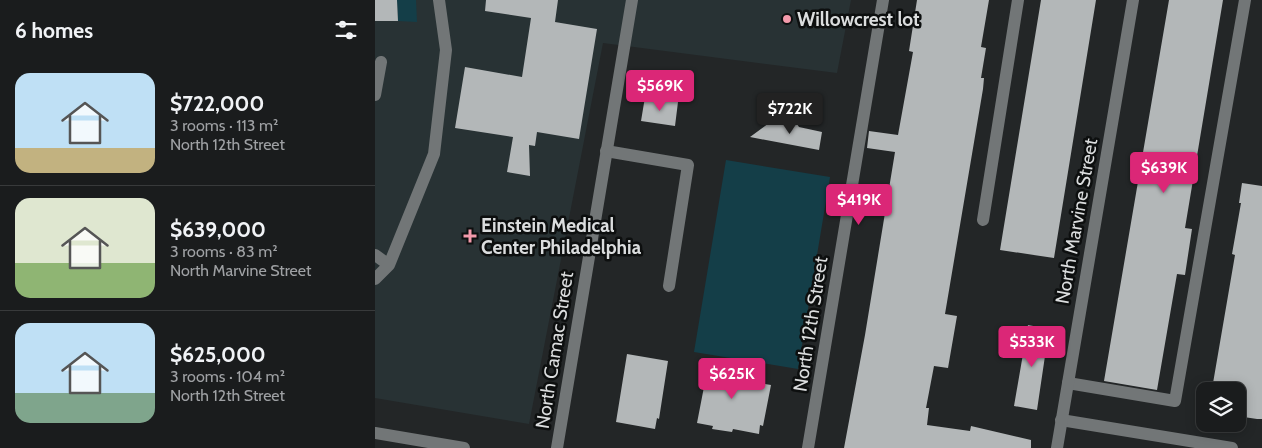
<!DOCTYPE html>
<html lang="en">
<head>
<meta charset="utf-8">
<style>
	:root { --surface:#1a1c1d; --page:#27292a; --text:#f1f3f6; --muted:#9fa1a4; --line:#383a3b; --accent:#db2777 }
	body { margin:0; font-family:Cabin,sans-serif; background:var(--page); color:var(--text); height:100vh; display:flex; flex-direction:column; font-size:19px; white-space:nowrap }
	* { box-sizing:border-box; margin:0 }
	p { font-size:16px; color:var(--muted) }
	.icon { flex:none; width:28px; height:28px; fill:none; stroke:currentColor; stroke-width:2; stroke-linecap:round; stroke-linejoin:round }
	.map { position:relative; flex:1; overflow:hidden }
	.details { display:flex; flex-direction:column; background:var(--surface); width:375px }
	.details>* { flex:none }
	.controls { position:absolute; left:821px; top:382px; display:grid; gap:10px }
	.controls a { display:grid; place-items:center; width:50px; height:50px; border-radius:10px; background:var(--surface); box-shadow:0 2px 12px #0003,0 0 0 1px var(--line); font-size:25px }
	.price { position:absolute; translate:-50% -42px; padding:0 11px; border-radius:5px; background:var(--accent); color:#fff; font-size:16px; line-height:32px; filter:drop-shadow(0 1px 2px #0008) }
	.price::after { content:''; position:absolute; left:50%; top:30px; width:15px; height:11px; margin-left:-8px; background:inherit; clip-path:polygon(0 0,100% 0,50% 100%) }
	.price.current { background:#222; color:#fff }
	ul { padding:0; list-style:none }
	li { display:flex; align-items:center; gap:15px; height:125px; padding:0 15px }
	li+li { border-top:1px solid var(--line) }
	li span { display:grid; place-items:center; flex:none; width:140px; height:100px; border-radius:15px; color:#555 }
	li>.icon { margin-inline-start:auto }
	span .icon { width:60px; height:60px; fill:#fffc; stroke-width:1 }
	li b { font-size:21px }
	h2 { display:flex; justify-content:space-between; align-items:center; height:60px; padding:0 15px; font-size:21px }
	main { display:flex; flex:1; min-height:0 }
	.map>svg:first-child { display:block }
	.built { fill:#283234 }
	.green { fill:#143e48 }
	.building { fill:#b3b7b8 }
	.lines { fill:none; stroke-linecap:round; stroke-linejoin:round }
	.lane { stroke:#727677; stroke-width:12 }
	.street { stroke:#727677; stroke-width:12 }
	.poi-dot { fill:#f39aab; stroke:#0d0f0f; stroke-width:2 }
	.labels { text-anchor:middle; stroke-width:5; stroke-linejoin:round; paint-order:stroke }
	.poi-label { font-size:19px; font-weight:bold; fill:#dbddde; stroke:#0d0f0f; text-anchor:start }
	.street-label { font-size:19px; fill:#dbddde; stroke:#0d0f0f }
</style>
</head>
<body>
<main>
<section class="details">
<h2>6 homes<svg class="icon" aria-label="filters" viewBox="0 0 24 24"><path d="M4 7h16M4 17h16"/><circle cx="9" cy="7" r="2"/><circle cx="15" cy="17" r="2"/></svg></h2>
<ul>
<li><span style="background:linear-gradient(#bfe0f5 75%,#c2b280 0)"><svg class="icon" aria-label="home" viewBox="0 0 24 24"><path d="M3 11l9-7 9 7M6 9v11h12V9"/></svg></span><div><b>$722,000</b><p>3 rooms · 113 m²</p><p>North 12th Street</p></div></li>
<li><span style="background:linear-gradient(#dfe7d0 65%,#8fb573 0)"><svg class="icon" aria-label="home" viewBox="0 0 24 24"><path d="M3 11l9-7 9 7M6 9v11h12V9"/></svg></span><div><b>$639,000</b><p>3 rooms · 83 m²</p><p>North Marvine Street</p></div></li>
<li><span style="background:linear-gradient(#bfe0f5 70%,#7fa58c 0)"><svg class="icon" aria-label="home" viewBox="0 0 24 24"><path d="M3 11l9-7 9 7M6 9v11h12V9"/></svg></span><div><b>$625,000</b><p>3 rooms · 104 m²</p><p>North 12th Street</p></div></li>
</ul>
</section>
<div class="map">
<svg width="887" height="448" viewBox="0 0 887 448">
	<rect width="100%" height="100%" fill="#232627"/>
	<!-- built -->
	<path class="built" d="M 0,0 L 476,0 L 462,73 L 228,43 L 154,424 L 0,398 Z"/>
	<!-- green -->
	<path class="green" d="M 22,0 L 41,0 L 42,22 L 23,21 Z
		M 351,160 L 455,177 L 423,369 L 319,352 Z"/>
	<!-- building -->
	<path class="building" d="M 0,0 L 22,0 L 23,21 L 0,21 Z
		M 111,0 L 183,0 L 180,22 L 222,29 L 204,139 L 162,132 L 160,146 L 154,145 L 155,176 L 132,172 L 138,137 L 80,128 L 90,67 L 147,77 L 156,18 L 110,11 Z
		M 542,0 L 614,0 L 606,47 L 611,48 L 606,78 L 609,78 L 608,89 L 570,314 L 582,316 L 573,368 L 559,366 L 551,408 L 554,408 L 552,425 L 595,431 L 596,426 L 656,440 L 656,448 L 469,448 L 490,335 L 520,152 L 492,148 L 494,131 L 523,135 L 538,52 L 534,51 Z
		M 666,0 L 721,0 L 679,258 L 625,250 Z
		M 794,0 L 848,0 L 810,228 L 817,229 L 810,275 L 802,274 L 782,390 L 729,381 Z
		M 270,97 L 303,102 L 300,126 L 266,121 Z
		M 398,120 L 422,124 L 424,127 L 447,132 L 444,150 L 375,137 Z
		M 867,183 L 887,186 L 887,419 L 882,419 L 862,416 L 862,391 L 837,389 L 860,255 L 857,254 L 866,203 L 864,203 Z
		M 653,325 L 674,329 L 662,410 L 639,406 Z
		M 252,354 L 293,361 L 284,419 L 282,418 L 280,429 L 241,422 Z
		M 341,360 L 359,363 L 359,366 L 365,367 L 362,379 L 396,385 L 388,426 L 385,425 L 384,434 L 358,429 L 357,432 L 337,429 L 338,426 L 322,423 L 334,361 L 340,363 Z"/>
	<g class="lines">
		<!-- lane -->
		<path class="lane" d="M 0,95 L 6,62
			M 231,151 L 313,165 L 294,286
			M 608,220 L 643,0
			M 0,255 L 14,265
			M 0,279 L 14,265 L 59,154 L 71,50 L 64,0
			M 693,383 L 800,401 L 870,0
			M 686,420 L 857,448"/>
		<!-- street -->
		<path class="street" d="M 0,433 L 89,448
			M 182,448 L 257,0
			M 433,448 L 508,0
			M 682,448 L 758,0"/>
	</g>
	<!-- markers -->
	<g class="poi-dot">
		<circle cx="412" cy="19" r="5"/>
		<path d="M92.5 228.5h5v5h5v5h-5v5h-5v-5h-5v-5h5z"/>
	</g>
	<g class="labels">
		<!-- poi labels -->
		<g class="poi-label">
			<text x="422" y="26">Willowcrest lot</text>
			<text x="106" y="232">Einstein Medical<tspan x="106" dy="22">Center Philadelphia</tspan></text>
		</g>
		<!-- street labels -->
		<g class="street-label">
			<text transform="translate(701 221) rotate(-80)" y="7">North Marvine Street</text>
			<text transform="translate(435 324) rotate(-81)" y="7">North 12th Street</text>
			<text transform="translate(179 350) rotate(-81)" y="7">North Camac Street</text>
		</g>
	</g>
</svg>
<div class="controls">
<a><svg class="icon" aria-label="layers" viewBox="0 0 24 24"><path d="M12 4l9 5-9 5-9-5zM3 14l9 5 9-5"/></svg></a>
</div>
<b class="price" style="left:285px;top:112px">$569K</b>
<b class="price current" style="left:415px;top:135px">$722K</b>
<b class="price" style="left:789px;top:194px">$639K</b>
<b class="price" style="left:484px;top:226px">$419K</b>
<b class="price" style="left:657px;top:368px">$533K</b>
<b class="price" style="left:357px;top:400px">$625K</b>
</div>
</main>
</body>
</html>
